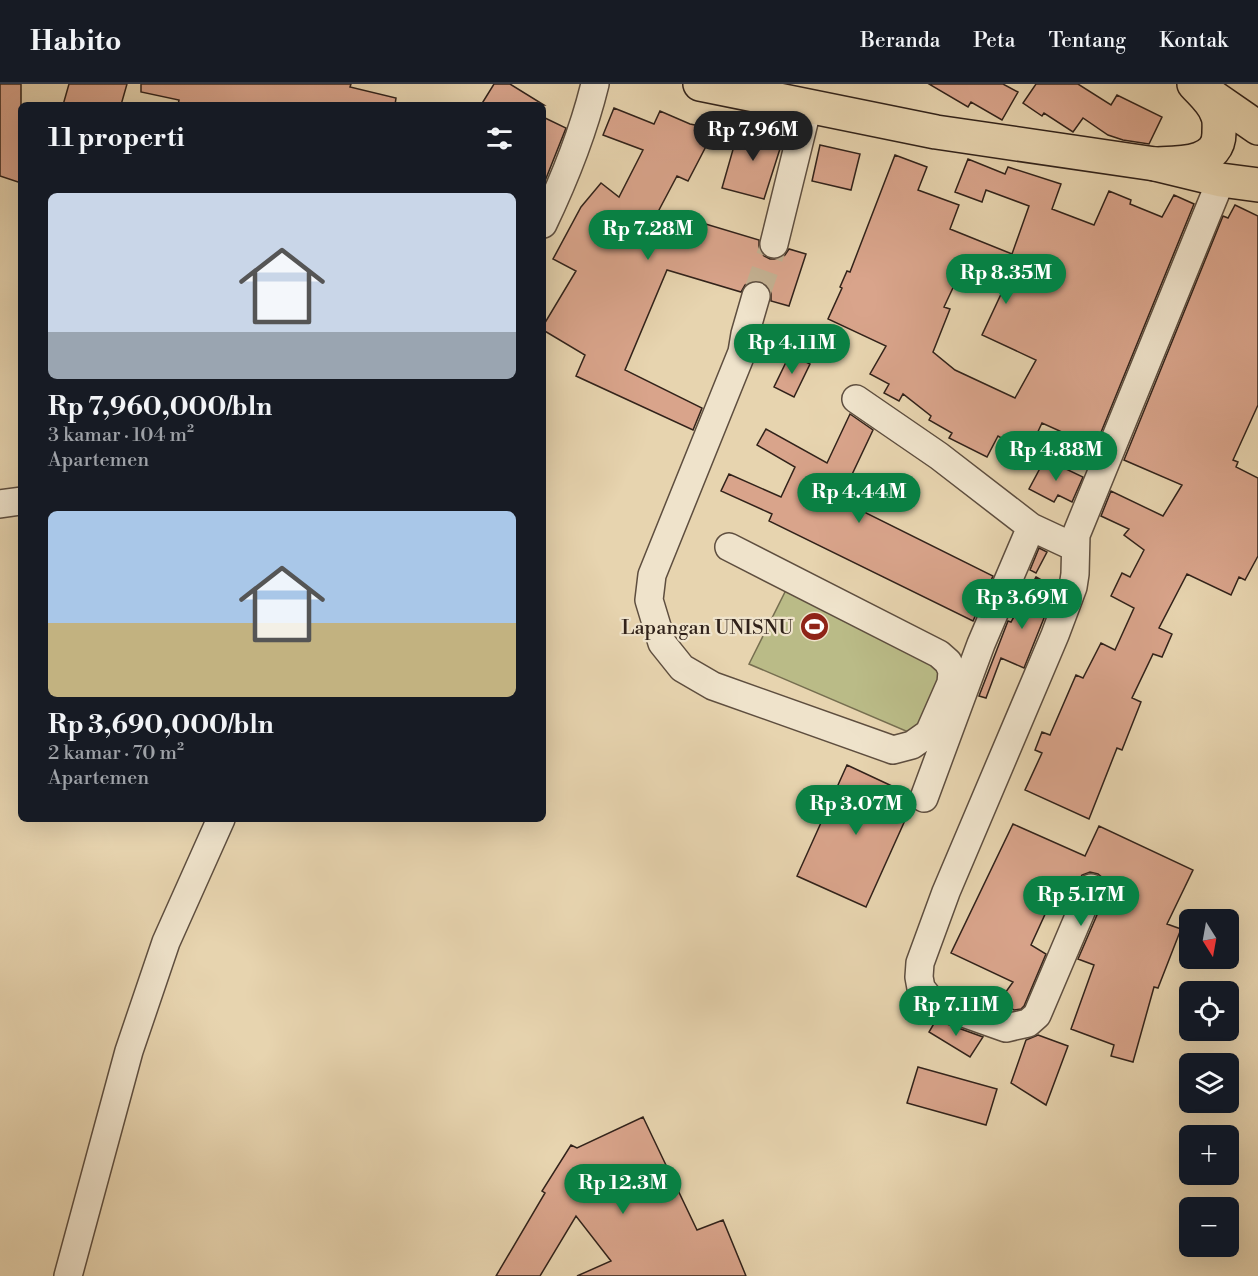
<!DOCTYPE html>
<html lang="id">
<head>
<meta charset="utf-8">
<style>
	:root { --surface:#171b24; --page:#20242c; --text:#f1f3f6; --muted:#9ea1a6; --line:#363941; --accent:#0b8043 }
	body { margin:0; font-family:"Libre Bodoni",serif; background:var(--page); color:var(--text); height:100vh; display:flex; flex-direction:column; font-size:22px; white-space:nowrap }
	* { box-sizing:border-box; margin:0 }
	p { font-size:20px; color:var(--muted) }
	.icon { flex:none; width:33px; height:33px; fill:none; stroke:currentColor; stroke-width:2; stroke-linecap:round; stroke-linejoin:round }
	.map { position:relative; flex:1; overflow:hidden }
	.side { position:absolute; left:18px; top:18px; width:528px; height:720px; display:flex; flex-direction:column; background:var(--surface); border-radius:9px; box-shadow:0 6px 24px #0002 }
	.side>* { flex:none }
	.needle { width:39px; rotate:169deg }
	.buttons { position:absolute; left:1179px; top:825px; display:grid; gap:12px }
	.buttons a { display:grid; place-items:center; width:60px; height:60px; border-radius:9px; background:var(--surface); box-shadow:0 6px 24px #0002; font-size:30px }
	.price { position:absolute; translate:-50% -51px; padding:0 14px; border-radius:21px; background:var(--accent); color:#fff; font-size:20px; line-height:39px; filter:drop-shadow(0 2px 3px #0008) }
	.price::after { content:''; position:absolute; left:50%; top:36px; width:18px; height:14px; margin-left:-9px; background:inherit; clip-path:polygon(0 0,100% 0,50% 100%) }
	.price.on { background:#222; color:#fff }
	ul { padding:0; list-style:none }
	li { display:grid; align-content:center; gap:12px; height:318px; padding:0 30px }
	li span { display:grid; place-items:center; height:186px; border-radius:9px; color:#555 }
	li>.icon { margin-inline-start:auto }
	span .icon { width:108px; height:108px; fill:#fffc; stroke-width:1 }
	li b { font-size:26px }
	h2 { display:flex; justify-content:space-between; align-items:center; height:72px; padding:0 30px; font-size:26px }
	header { display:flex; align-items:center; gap:36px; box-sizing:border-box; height:84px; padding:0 30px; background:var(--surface); border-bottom:2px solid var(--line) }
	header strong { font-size:28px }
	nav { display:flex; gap:33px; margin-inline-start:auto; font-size:21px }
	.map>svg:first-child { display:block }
	.green { fill:#babb87; stroke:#766e50; stroke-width:1.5 }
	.building { fill:#d9a48b; stroke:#31221a; stroke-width:1.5; fill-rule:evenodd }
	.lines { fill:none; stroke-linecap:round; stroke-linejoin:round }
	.minor-tunnel { stroke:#c3b091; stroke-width:27; stroke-dasharray:27 14; stroke-linecap:butt }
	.minor-casing { stroke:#5e4e3f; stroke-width:30 }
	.major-casing { stroke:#31221a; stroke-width:36 }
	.highway-casing { stroke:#31221a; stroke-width:36 }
	.minor { stroke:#efe3cb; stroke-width:27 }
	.major { stroke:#e7d4af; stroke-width:33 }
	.highway { stroke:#e7d4af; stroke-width:33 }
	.labels { text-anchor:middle; stroke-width:4.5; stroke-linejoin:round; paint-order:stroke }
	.poi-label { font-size:20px; fill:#31221a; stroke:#efe3cb; text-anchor:end }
</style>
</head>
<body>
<header>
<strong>Habito</strong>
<nav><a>Beranda</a><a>Peta</a><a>Tentang</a><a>Kontak</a></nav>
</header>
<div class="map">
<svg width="1258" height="1192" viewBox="0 0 1258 1192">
	<rect width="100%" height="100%" fill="#e7d4af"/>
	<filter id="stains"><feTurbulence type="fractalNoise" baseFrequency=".00333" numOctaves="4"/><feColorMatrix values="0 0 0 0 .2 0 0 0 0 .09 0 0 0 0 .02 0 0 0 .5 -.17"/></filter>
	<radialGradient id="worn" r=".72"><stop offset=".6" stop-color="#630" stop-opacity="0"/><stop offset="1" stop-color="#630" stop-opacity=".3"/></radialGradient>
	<!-- green -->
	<path class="green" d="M 786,506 L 948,586 L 920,653 L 749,580 Z"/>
	<!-- building -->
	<path class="building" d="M 0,0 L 21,0 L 21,99 L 0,92 Z
		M 69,0 L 127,0 L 121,21 L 63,21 Z
		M 141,0 L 351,0 L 350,3 L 396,14 L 395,21 L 178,21 L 179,16 L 141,8 Z
		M 494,0 L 510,0 L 544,21 L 481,21 Z
		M 929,0 L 1003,0 L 1018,8 L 1002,36 L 971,18 L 968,23 Z
		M 1036,0 L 1078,0 L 1111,21 L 1117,11 L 1162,33 L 1149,60 L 1123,56 L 1108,51 L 1083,34 L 1073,48 L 1044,29 L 1042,32 L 1023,19 Z
		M 614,24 L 654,40 L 660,27 L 690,40 L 715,45 L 688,97 L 677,92 L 659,126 L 759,156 L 759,165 L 764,172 L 770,175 L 779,175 L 785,171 L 789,165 L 806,170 L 789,222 L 771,217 L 771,208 L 767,201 L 761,197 L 752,197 L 745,201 L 741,208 L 667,186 L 625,286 L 702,324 L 693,346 L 576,292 L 585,271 L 543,246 L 543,242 L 576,187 L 553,175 L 581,123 L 601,99 L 619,113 L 643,66 L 603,51 Z
		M 543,33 L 566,44 L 543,102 Z
		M 752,41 L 785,49 L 764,115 L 722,104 L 738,48 L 750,50 Z
		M 820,61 L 860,70 L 851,106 L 812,97 Z
		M 895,71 L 927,83 L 918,106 L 959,121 L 950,145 L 1012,170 L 1029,122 L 986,106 L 982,118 L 955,108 L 968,75 L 1005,90 L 1008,83 L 1061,100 L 1052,125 L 1094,141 L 1109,107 L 1131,116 L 1130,120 L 1162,133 L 1174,111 L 1194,120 L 1095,363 L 1042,339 L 1028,369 L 998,352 L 987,373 L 949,354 L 952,349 L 929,336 L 931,332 L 903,310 L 899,317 L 884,309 L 889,300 L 870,290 L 886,262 L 828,235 L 842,204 L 840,203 L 847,187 L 850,188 ZM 966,176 L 1009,193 L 982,251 L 1036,276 L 1015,314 L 955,286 L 933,268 L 950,225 L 944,223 Z
		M 1235,121 L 1258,132 L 1258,321 L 1233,376 L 1238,378 L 1236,383 L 1258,394 L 1258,472 L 1245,496 L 1239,493 L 1231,511 L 1187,490 L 1159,544 L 1172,550 L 1162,573 L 1153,570 L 1132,614 L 1141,618 L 1122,666 L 1117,664 L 1089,735 L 1025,706 L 1042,669 L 1035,666 L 1042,648 L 1050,651 L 1076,591 L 1083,594 L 1101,559 L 1115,566 L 1134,524 L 1111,512 L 1122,489 L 1130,493 L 1144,466 L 1124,451 L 1129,445 L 1101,432 L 1111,407 L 1163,432 L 1182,401 L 1124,376 L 1223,132 L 1228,134 Z
		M 790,270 L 810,280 L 794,313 L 774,303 Z
		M 850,330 L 873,346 L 840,416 L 993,492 L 973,537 L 769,437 L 772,430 L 721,407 L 729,390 L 781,413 L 795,383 L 757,361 L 766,345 L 827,379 Z
		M 1045,375 L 1083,393 L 1072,418 L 1058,411 L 1054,418 L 1029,405 Z
		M 1039,464 L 1047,468 L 1036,489 L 1030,486 Z
		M 1036,493 L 1056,504 L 1024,584 L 1001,574 L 986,614 L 979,612 L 1008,537 L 1011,538 Z
		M 847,681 L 909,710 L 908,716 L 911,723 L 866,823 L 797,792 Z
		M 1013,740 L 1085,772 L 1099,742 L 1193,786 L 1167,840 L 1181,845 L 1158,904 L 1154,903 L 1133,978 L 1111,972 L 1114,961 L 1071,945 L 1094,881 L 1078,875 L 1106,810 L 1106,802 L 1104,795 L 1098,790 L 1090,788 L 1082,791 L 1072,808 L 1058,802 L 1031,861 L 1046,870 L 1024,922 L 1021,925 L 1014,926 L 1000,916 L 1013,898 L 951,869 Z
		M 936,936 L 983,953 L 970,973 L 929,948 Z
		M 1038,951 L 1068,962 L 1046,1021 L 1011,999 L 1026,956 Z
		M 918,983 L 997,1005 L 986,1041 L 907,1019 Z
		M 643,1033 L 697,1146 L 723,1136 L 746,1192 L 577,1192 L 611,1177 L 576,1132 L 540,1192 L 496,1192 L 545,1109 L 542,1107 L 571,1061 L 577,1064 Z"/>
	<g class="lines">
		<!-- minor-tunnel -->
		<path class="minor-tunnel" d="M 756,212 L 774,160"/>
		<defs>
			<path id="minor" d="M 543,140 C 565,94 583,49 595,0
				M 774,160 L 808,22
				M 856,315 L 939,372 L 1031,443 L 1074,463
				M 0,420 L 21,417
				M 729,463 L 939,570 L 948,578 L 952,587 L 951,599 L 929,649 L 912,661 L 893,666 L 713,602 L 682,584 L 662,559 L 649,516 L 652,491 L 742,268 L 745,250 L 756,212
				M 924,714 L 981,560 L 1031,443
				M 1091,804 L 1037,931 L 1028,939 L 1006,944 L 941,921 L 929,914 L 921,904 L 919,893 L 920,879 L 946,808 L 1055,551 L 1073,503 L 1075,490 L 1076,451 L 1221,96
				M 68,1192 L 129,967 L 166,858 L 221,735"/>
			<path id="major" d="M 700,0 L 936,48 L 1155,80 L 1221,96 L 1258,101"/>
			<path id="highway" d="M 1206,8 L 1258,44
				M 1155,80 C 1178,79 1219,81 1219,49 C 1219,43 1220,36 1217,30 C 1213,18 1202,9 1194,0"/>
		</defs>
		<!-- minor casing -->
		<use href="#minor" class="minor-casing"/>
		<!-- major casing -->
		<use href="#major" class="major-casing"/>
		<!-- highway casing -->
		<use href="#highway" class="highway-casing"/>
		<!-- minor -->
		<use href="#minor" class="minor"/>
		<!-- major -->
		<use href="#major" class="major"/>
		<!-- highway -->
		<use href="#highway" class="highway"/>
	</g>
	<!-- icons -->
	<defs>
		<symbol id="stadium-disc" viewBox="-11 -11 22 22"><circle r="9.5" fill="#8f2418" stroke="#efe3cb"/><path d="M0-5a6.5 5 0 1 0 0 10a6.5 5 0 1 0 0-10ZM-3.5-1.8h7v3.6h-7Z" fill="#fff"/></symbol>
	</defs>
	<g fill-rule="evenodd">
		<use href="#stadium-disc" x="798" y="526" width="33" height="33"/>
	</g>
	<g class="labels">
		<!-- poi labels -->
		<g class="poi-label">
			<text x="793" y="550">Lapangan UNISNU</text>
		</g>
	</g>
	<rect width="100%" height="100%" filter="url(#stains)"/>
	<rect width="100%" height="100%" fill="url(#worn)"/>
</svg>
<div class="buttons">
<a><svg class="needle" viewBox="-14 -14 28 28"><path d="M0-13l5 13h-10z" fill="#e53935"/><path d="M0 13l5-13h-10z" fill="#9ea1a6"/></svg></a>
<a><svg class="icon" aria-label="locate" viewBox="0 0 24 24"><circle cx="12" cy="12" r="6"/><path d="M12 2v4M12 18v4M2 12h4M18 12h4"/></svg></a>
<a><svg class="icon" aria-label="layers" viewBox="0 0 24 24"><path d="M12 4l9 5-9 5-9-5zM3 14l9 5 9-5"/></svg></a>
<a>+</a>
<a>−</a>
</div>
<b class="price on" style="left:753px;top:78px">Rp 7.96M</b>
<b class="price" style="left:648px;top:177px">Rp 7.28M</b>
<b class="price" style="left:1006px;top:221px">Rp 8.35M</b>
<b class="price" style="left:792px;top:291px">Rp 4.11M</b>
<b class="price" style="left:1056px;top:398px">Rp 4.88M</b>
<b class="price" style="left:859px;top:440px">Rp 4.44M</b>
<b class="price" style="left:1022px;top:546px">Rp 3.69M</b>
<b class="price" style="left:856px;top:752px">Rp 3.07M</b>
<b class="price" style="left:1081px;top:843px">Rp 5.17M</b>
<b class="price" style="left:956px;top:953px">Rp 7.11M</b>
<b class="price" style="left:623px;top:1131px">Rp 12.3M</b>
<section class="side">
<h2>11 properti<svg class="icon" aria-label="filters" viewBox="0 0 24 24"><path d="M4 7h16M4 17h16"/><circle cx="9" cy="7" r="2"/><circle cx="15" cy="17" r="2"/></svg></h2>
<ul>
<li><span style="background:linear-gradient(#c9d6e8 75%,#9aa5b1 0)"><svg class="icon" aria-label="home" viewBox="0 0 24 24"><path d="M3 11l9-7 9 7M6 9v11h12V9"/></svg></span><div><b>Rp 7,960,000/bln</b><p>3 kamar · 104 m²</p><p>Apartemen</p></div></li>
<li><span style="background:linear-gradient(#a9c7e8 60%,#c2b280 0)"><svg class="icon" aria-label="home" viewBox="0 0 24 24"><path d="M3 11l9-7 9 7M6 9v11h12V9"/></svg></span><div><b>Rp 3,690,000/bln</b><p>2 kamar · 70 m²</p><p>Apartemen</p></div></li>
</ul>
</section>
</div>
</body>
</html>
